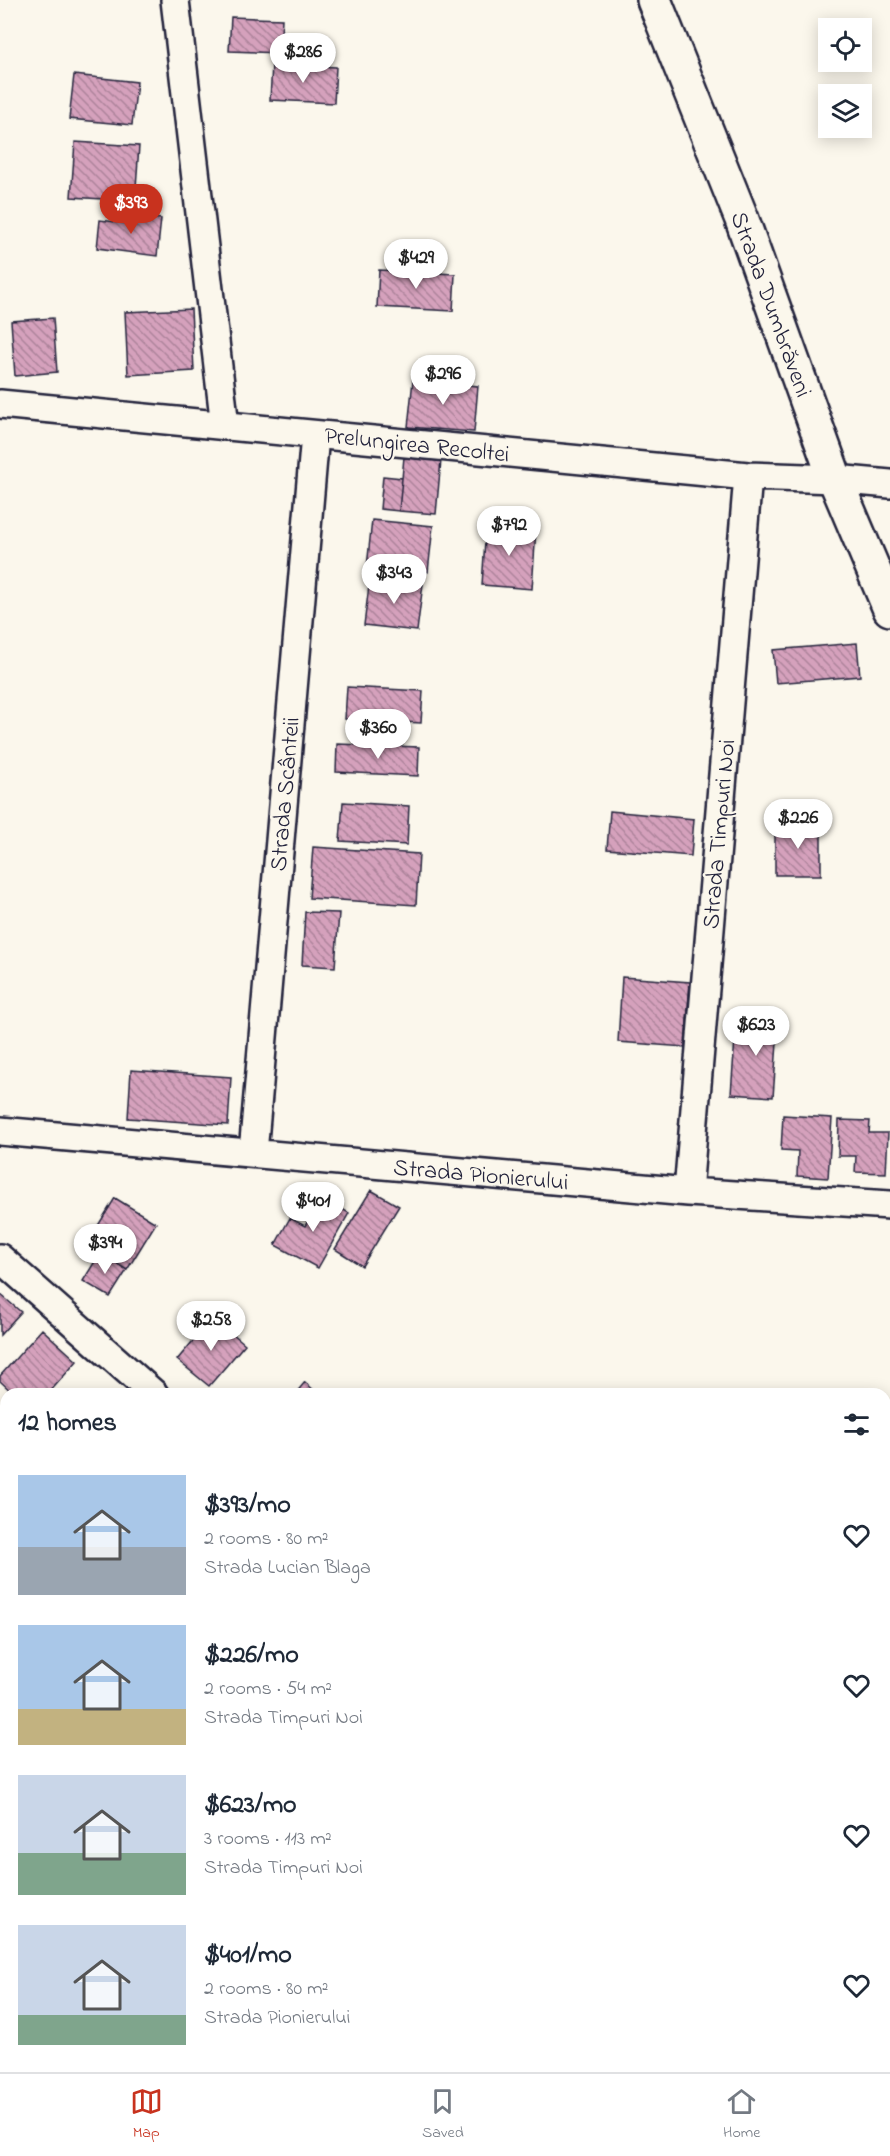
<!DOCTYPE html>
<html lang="en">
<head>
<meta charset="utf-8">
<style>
	:root { --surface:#fff; --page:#f6f6f7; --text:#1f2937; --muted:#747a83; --line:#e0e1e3; --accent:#c8321e }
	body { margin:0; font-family:"Indie Flower",sans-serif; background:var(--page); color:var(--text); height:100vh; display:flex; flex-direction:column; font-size:22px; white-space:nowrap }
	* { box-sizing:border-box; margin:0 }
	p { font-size:20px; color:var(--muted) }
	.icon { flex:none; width:33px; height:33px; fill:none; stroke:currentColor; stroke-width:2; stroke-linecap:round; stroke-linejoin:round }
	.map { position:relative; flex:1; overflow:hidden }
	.side { position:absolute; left:0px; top:1388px; width:891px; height:686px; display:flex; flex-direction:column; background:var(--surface); border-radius:18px 18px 0 0; box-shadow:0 3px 15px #0003 }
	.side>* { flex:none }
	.fabs { position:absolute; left:818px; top:18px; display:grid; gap:12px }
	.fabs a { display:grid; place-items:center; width:54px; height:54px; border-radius:0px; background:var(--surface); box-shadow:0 3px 15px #0003; font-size:30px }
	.price { position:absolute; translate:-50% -51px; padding:0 14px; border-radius:21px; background:#fff; color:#222; font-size:20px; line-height:39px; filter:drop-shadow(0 2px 3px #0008) }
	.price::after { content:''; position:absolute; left:50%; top:36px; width:18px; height:14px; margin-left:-9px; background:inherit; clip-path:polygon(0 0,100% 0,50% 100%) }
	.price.current { background:var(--accent); color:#fff }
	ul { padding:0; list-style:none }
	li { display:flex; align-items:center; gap:18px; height:150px; padding:0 18px }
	li span { display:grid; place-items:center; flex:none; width:168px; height:120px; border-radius:0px; color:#555 }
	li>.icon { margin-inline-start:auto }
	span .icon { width:72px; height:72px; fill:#fffc; stroke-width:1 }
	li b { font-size:26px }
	h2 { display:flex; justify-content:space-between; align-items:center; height:72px; padding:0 18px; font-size:26px }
	.tab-bar { display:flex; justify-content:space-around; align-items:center; height:84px; border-top:2px solid var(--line); background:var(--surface); font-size:16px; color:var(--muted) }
	.tab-bar a { display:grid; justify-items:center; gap:3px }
	.tab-bar .current { color:var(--accent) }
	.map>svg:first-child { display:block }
	.building { fill:url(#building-back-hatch); stroke:#22223b; stroke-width:1.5 }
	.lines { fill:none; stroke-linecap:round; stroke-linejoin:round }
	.street-casing { stroke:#22223b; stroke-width:32 }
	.secondary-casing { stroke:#22223b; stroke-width:38 }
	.street { stroke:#fbf7ec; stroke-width:27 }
	.secondary { stroke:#fbf7ec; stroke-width:33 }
	.labels { text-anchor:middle; stroke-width:4.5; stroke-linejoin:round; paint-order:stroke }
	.street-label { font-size:24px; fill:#22223b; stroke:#fbf7ec }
</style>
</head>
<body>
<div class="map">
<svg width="890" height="2072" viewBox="0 0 890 2072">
	<defs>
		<pattern id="building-back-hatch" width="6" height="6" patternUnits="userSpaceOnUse" patternTransform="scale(1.5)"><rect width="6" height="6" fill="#d5a1bc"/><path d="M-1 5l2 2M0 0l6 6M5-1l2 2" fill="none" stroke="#ac839a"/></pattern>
	</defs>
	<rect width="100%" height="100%" fill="#fbf7ec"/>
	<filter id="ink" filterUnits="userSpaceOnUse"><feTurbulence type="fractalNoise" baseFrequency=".0167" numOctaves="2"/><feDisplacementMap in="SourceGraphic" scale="12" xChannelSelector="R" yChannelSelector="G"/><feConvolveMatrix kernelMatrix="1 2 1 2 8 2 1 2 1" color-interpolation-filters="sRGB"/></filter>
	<g filter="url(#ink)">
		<!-- building -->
		<path class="building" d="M 231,17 L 282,19 L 280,53 L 229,51 Z
			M 272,64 L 336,67 L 334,103 L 270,100 Z
			M 74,75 L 137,82 L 132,125 L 69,119 Z
			M 75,142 L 139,146 L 135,201 L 71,197 Z
			M 125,215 L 161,219 L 157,256 L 97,248 L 100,220 L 124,223 Z
			M 379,270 L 455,274 L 453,311 L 377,307 Z
			M 191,309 L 194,371 L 128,375 L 125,312 Z
			M 53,318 L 57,372 L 15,376 L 11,321 Z
			M 413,380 L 478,386 L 474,432 L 408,427 Z
			M 404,457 L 441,460 L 436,514 L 399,511 Z
			M 383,476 L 402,478 L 399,511 L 380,509 Z
			M 372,520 L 433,526 L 428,572 L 367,567 Z
			M 486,526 L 536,529 L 532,589 L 482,585 Z
			M 370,578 L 423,584 L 417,631 L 364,625 Z
			M 857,643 L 860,676 L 776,683 L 773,650 Z
			M 347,687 L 423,691 L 421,723 L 345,719 Z
			M 337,744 L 419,747 L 418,776 L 336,772 Z
			M 343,802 L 409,806 L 407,845 L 340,841 Z
			M 610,811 L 694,819 L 691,856 L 607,849 Z
			M 775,826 L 821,826 L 821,875 L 775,875 Z
			M 313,847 L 419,854 L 416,905 L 309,898 Z
			M 305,912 L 339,913 L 335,967 L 302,965 Z
			M 622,977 L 690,982 L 685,1047 L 618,1042 Z
			M 749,1014 L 779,1016 L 773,1097 L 731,1094 L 736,1025 L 748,1026 Z
			M 131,1070 L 231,1077 L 228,1125 L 128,1118 Z
			M 783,1115 L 832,1118 L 828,1178 L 797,1176 L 798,1151 L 781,1150 Z
			M 839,1120 L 870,1121 L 869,1133 L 888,1133 L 886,1173 L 855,1172 L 856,1156 L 838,1156 Z
			M 371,1190 L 399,1206 L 362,1266 L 335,1249 Z
			M 321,1197 L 349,1213 L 318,1268 L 275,1245 L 290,1218 L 305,1226 Z
			M 115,1198 L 156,1223 L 127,1270 L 86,1245 Z
			M 100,1253 L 127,1270 L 110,1297 L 83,1281 Z
			M 0,1294 L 21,1312 L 0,1335 Z
			M 213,1317 L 245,1344 L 209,1386 L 177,1360 Z
			M 42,1329 L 77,1361 L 48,1394 L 14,1394 L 0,1381 L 0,1376 Z
			M 305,1382 L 318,1394 L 295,1394 Z
			M 725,2067 L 769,2067 L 764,2072 L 729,2072 Z"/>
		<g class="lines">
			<defs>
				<path id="street" d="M 175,0 L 225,426
					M 0,404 L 748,476 L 835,479 L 890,484
					M 0,1131 L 688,1192 L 890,1205
					M 253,1153 L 315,435
					M 688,1192 L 748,476
					M 0,1258 L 154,1394
					M 885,2039 L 890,2044"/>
				<path id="secondary" d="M 654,0 L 741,217 L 835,479 L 890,609"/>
			</defs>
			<!-- street casing -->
			<use href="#street" class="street-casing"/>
			<!-- secondary casing -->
			<use href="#secondary" class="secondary-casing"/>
			<!-- street -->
			<use href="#street" class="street"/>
			<!-- secondary -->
			<use href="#secondary" class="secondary"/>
		</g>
	</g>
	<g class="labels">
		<!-- street labels -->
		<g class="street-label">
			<text transform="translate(772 304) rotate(70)" y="8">Strada Dumbrăveni</text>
			<text transform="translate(417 444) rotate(6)" y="8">Prelungirea Recoltei</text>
			<text transform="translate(284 794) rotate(-85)" y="8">Strada Scânteii</text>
			<text transform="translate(718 834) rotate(-85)" y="8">Strada Timpuri Noi</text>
			<text transform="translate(481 1174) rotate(5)" y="8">Strada Pionierului</text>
		</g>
	</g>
</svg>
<div class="fabs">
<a><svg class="icon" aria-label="locate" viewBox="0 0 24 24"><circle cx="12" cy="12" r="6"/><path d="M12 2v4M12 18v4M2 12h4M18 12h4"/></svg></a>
<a><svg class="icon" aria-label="layers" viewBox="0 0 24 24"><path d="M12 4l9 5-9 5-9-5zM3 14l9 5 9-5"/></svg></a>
</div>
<b class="price" style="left:303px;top:84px">$286</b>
<b class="price current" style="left:131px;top:235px">$393</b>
<b class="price" style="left:416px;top:290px">$429</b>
<b class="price" style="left:443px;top:406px">$296</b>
<b class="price" style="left:509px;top:557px">$792</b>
<b class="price" style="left:394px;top:605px">$343</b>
<b class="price" style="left:378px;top:760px">$360</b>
<b class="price" style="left:798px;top:850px">$226</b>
<b class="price" style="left:756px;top:1057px">$623</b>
<b class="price" style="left:313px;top:1233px">$401</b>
<b class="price" style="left:105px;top:1275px">$394</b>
<b class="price" style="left:211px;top:1352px">$258</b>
<section class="side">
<h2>12 homes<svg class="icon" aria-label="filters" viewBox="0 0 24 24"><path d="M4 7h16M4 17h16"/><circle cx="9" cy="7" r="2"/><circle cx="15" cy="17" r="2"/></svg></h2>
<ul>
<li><span style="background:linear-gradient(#a9c7e8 60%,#9aa5b1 0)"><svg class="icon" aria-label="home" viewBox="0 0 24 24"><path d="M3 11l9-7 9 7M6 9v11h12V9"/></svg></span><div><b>$393/mo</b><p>2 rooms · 80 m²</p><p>Strada Lucian Blaga</p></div><svg class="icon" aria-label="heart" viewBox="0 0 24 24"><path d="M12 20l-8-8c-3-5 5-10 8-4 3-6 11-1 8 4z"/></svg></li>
<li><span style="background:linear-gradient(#a9c7e8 70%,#c2b280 0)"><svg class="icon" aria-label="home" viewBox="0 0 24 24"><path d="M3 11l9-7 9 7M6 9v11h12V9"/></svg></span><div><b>$226/mo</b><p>2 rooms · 54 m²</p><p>Strada Timpuri Noi</p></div><svg class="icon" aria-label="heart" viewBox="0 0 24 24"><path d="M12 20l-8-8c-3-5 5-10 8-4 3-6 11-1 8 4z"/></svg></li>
<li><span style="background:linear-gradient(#c9d6e8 65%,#7fa58c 0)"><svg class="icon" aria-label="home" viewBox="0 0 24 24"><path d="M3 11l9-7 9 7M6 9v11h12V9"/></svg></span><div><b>$623/mo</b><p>3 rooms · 113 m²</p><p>Strada Timpuri Noi</p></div><svg class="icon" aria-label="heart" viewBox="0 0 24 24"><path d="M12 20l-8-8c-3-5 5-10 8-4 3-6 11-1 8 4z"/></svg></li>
<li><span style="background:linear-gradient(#c9d6e8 75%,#7fa58c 0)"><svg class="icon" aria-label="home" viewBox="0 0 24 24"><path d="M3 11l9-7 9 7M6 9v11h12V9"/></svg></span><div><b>$401/mo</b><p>2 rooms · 80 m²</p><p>Strada Pionierului</p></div><svg class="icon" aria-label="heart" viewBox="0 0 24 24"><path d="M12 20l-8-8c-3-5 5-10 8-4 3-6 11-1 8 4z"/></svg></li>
</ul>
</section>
</div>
<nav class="tab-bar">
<a class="current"><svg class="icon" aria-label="map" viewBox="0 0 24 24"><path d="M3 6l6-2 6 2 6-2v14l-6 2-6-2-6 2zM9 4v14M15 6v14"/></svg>Map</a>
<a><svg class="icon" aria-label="saved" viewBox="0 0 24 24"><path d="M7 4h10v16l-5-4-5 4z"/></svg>Saved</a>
<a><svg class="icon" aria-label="home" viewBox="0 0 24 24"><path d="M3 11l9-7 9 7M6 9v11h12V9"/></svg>Home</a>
</nav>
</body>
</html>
